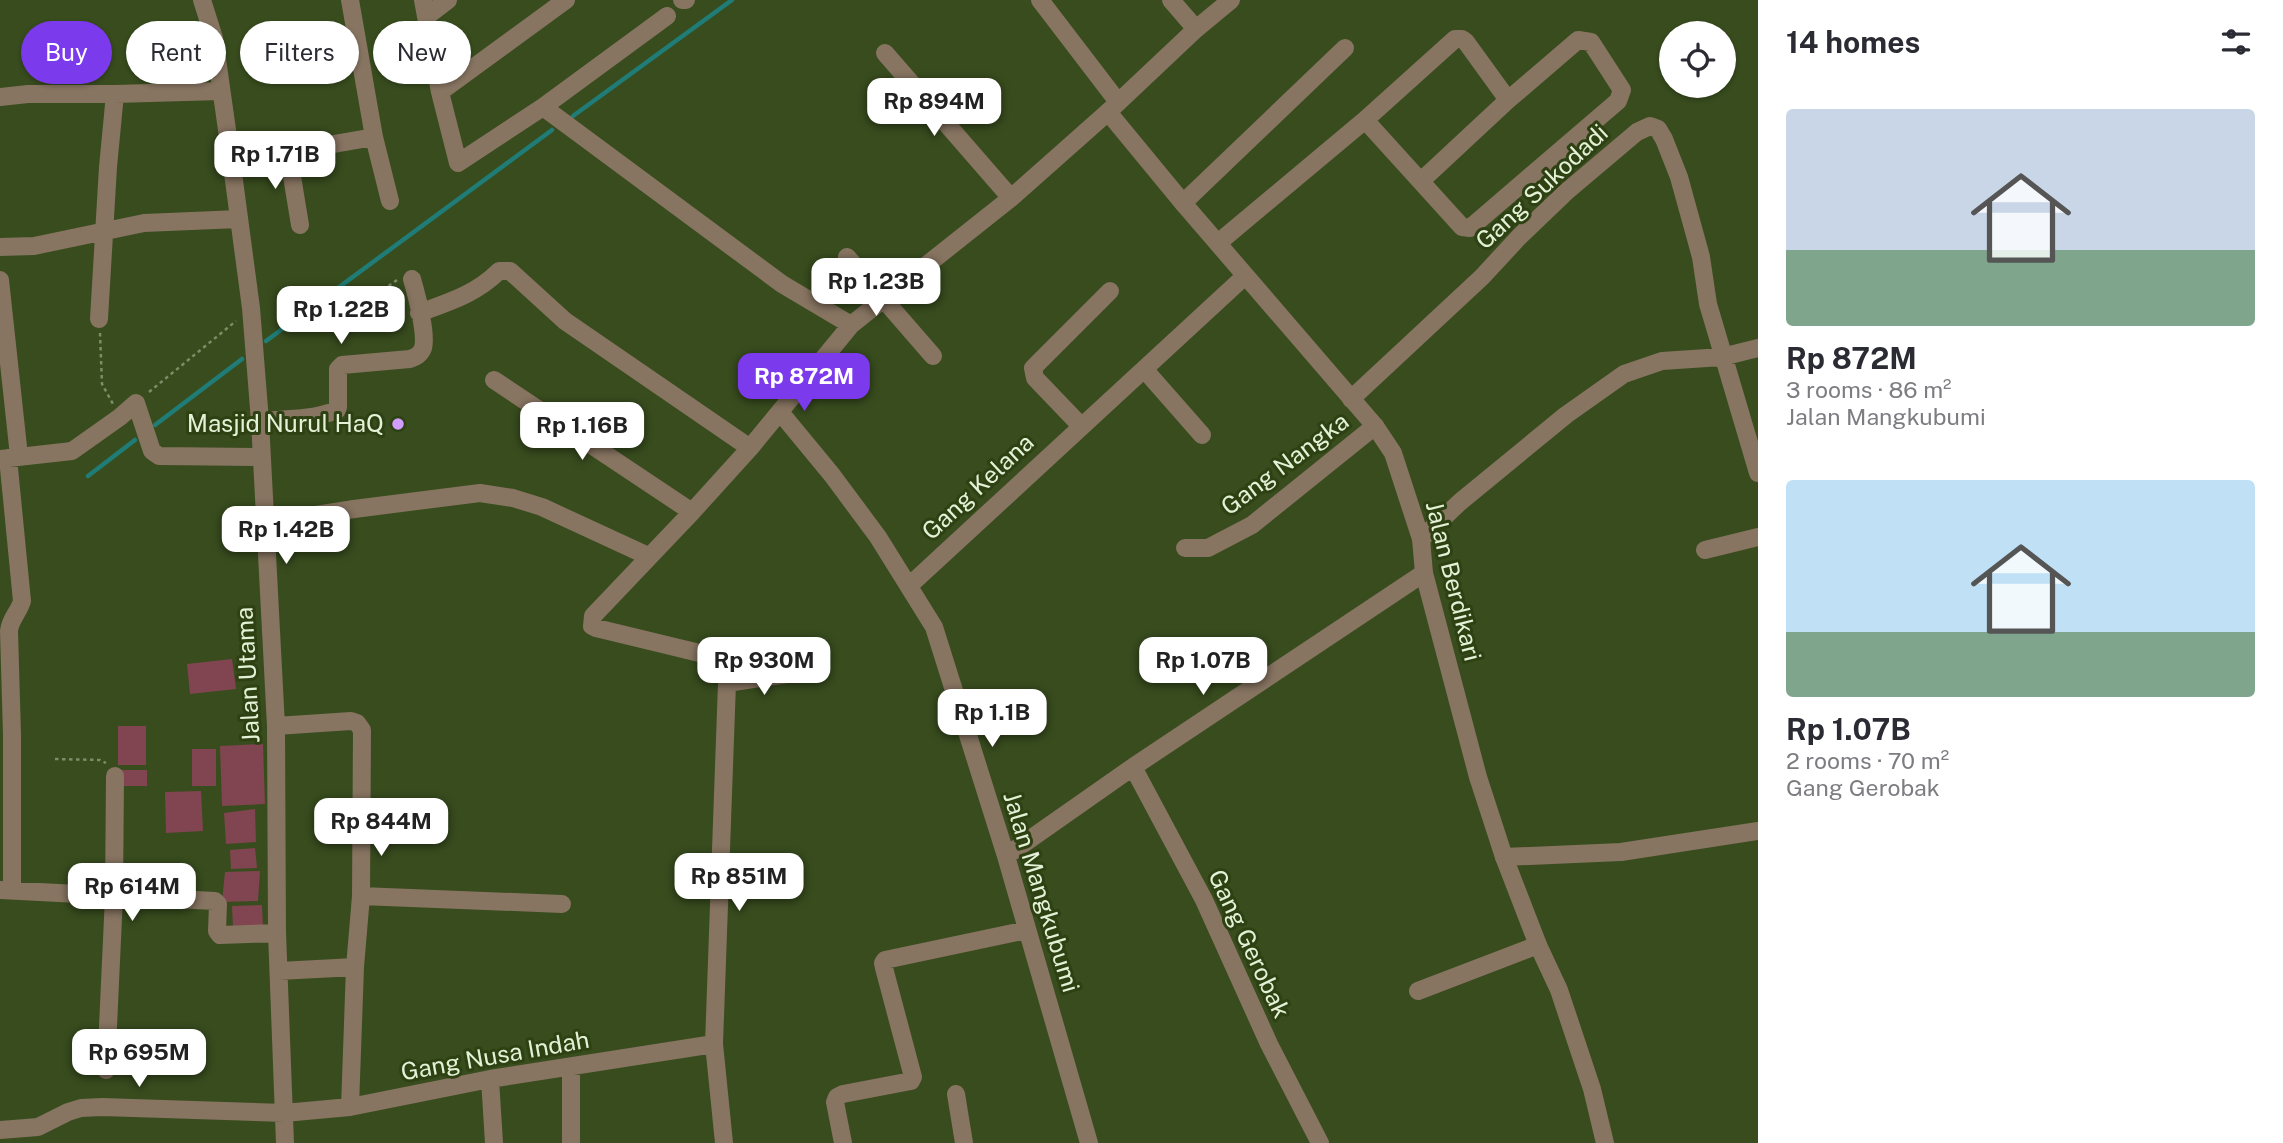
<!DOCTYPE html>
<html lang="en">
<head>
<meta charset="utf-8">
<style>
	:root { --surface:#fff; --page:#f7f7f7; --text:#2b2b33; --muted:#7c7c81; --accent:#7c3aed }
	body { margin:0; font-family:"Public Sans",sans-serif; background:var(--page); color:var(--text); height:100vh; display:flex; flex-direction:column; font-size:26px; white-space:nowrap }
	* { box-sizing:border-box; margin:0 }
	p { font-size:23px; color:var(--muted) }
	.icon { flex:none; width:38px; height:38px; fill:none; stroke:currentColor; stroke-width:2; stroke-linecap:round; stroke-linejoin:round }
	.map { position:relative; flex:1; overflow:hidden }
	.details { display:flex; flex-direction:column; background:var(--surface); width:525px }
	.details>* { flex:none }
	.banner { position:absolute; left:21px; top:21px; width:665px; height:63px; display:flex; gap:14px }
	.fabs { position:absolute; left:1659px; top:21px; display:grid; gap:14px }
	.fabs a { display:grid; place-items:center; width:77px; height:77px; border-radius:50%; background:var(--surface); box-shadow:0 2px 5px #0004; font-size:35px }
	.price { position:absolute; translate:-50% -60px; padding:0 16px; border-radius:14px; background:#fff; color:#222; font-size:23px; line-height:46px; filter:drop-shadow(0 2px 4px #0008) }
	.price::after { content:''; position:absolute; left:50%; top:42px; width:21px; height:16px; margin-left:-10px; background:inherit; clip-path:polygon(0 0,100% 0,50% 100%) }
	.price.selected { background:var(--accent); color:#fff }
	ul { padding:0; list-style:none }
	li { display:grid; align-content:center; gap:14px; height:371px; padding:0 28px }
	li span { display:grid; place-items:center; height:217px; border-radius:7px; color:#555 }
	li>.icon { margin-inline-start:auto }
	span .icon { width:126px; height:126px; fill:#fffc; stroke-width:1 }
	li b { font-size:30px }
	h2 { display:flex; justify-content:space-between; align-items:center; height:84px; padding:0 28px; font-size:30px }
	.chip { padding:0 24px; border-radius:32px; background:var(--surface); box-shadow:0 2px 5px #0004; font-size:24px; line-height:63px }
	.chip.selected { background:var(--accent); color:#fff }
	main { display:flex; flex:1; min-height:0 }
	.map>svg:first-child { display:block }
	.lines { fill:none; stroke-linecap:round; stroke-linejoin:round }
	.stream { stroke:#207c76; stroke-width:4.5 }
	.building { fill:#814551 }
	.path { stroke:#7c8d67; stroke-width:2.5; stroke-dasharray:3.5 3.5; stroke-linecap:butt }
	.minor { stroke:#877461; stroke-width:18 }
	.tertiary { stroke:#877461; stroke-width:18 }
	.poi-dot { fill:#d19dfe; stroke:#2e4112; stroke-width:2.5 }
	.labels { text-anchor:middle; stroke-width:6; stroke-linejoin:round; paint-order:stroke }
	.street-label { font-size:24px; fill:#e4f1d7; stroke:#2e4112 }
	.poi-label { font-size:24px; fill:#e4f1d7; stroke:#2e4112; text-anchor:end }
</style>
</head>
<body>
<main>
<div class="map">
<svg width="1758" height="1143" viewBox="0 0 1758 1143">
	<rect width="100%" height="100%" fill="#384c1e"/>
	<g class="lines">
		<!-- stream -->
		<path class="stream" d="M 573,116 L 732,0
			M 266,341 L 552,130
			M 155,425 L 242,359
			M 88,476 L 135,440"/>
	</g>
	<!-- building -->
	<path class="building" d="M 232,659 L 236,689 L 190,694 L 187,664 Z
		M 118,726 L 146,726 L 146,765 L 118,765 Z
		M 263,744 L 265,804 L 222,806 L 220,746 Z
		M 192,749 L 216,749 L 216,786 L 192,786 Z
		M 119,770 L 147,770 L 147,786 L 119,786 Z
		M 201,791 L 203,831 L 166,833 L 165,792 Z
		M 255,809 L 256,842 L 226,844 L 224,813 Z
		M 255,848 L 257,868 L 231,869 L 230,850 Z
		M 260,871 L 258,901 L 222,902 L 225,872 Z
		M 262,905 L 263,928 L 233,928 L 232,906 Z"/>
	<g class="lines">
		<!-- path -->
		<path class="path" d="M 377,294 L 397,280
			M 100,333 L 102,384 L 113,404
			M 149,392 L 236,321
			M 55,759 L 100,760 L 106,763"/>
		<!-- minor -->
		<path class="minor" d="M 202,0 L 214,38 L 231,158 L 251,308 L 260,421 L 276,726 L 277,933 L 285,1143
			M 350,0 L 374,137 L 390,201
			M 423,0 L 440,92 L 458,163 L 543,107 L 667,16
			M 682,0 L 686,0
			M 1040,0 L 1118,102
			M 1171,0 L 1196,29
			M 427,16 L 448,0
			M 885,53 L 1011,198
			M 440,92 L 566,0
			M 0,97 L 28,94 L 115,94 L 221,91
			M 543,107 L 782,284 L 851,325
			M 288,152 L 300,225
			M 231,158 L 288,152 L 374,137
			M 1421,181 L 1508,100
			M 1183,203 L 1345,48
			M 1218,243 L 1365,120 L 1455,39 L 1462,39 L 1466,42 L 1508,100 L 1578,40 L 1591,42 L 1622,90 L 1618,101 L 1470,228 L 1462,227 L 1365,120
			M 0,247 L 34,246 L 144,223 L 239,219
			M 847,257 L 933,356
			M 0,280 L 19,456
			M 419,313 C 449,302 476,294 499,271 L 510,271 L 565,321 L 750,448
			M 99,319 L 108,167 L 115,94
			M 1144,369 L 1202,435
			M 494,380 L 692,512
			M 1351,399 L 1482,277 L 1519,237 L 1566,192 L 1637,132 L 1650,126 L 1658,129 L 1664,139 L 1679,177 L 1701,257 L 1708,304 L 1758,473
			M 780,412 L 832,475 L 878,537 L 934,627 L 1006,856 L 1089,1143
			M 260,421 C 285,419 313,420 337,410 L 338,407 L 338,369 L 342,365 L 410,359 C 416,357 420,355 423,348 C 427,334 416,293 412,279
			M 1081,426 L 1035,378 L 1033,368 L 1110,291
			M 8,458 L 22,601 C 19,612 10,619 9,631 L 12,735 L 12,889
			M 0,459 L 72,451 L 120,417 L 136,403 L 152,451 L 159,456 L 260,457
			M 264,523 L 354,509 L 480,493 L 513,498 L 542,507 L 648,556
			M 1421,539 L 1460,502 L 1566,415 L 1624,374 L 1662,361 L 1722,357 L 1758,348
			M 1185,548 L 1208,548 L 1252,525 L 1375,426
			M 1705,550 L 1758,537
			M 910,585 L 1245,276
			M 727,683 L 794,673
			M 276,726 L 351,721 L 357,723 L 362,730 L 361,896 L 355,967 L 350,1107
			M 1133,767 L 1204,900 L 1269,1044 L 1320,1143
			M 1006,856 L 1133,767 L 1424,573
			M 1504,857 L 1621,852 L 1758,831
			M 0,890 L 215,901 L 218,904 L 217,931 L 220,935 L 277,933
			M 361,896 L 562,904
			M 279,971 L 355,967
			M 1418,991 L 1538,945
			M 106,1070 L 114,896 L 115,776
			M 490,1079 L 494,1143
			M 956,1094 L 964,1143
			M 0,1130 L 38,1127 L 68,1112 L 81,1108 L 102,1107 L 284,1113 L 350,1107 L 490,1079 L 714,1044
			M 571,1143 L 571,1067
			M 724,1143 L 714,1044 L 727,683 L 725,664 L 716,657 L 596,628 L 592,626 L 593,616 L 692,512 L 750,448 L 851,325 L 1011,198 L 1108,112
			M 843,1143 L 835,1102 L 837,1097 L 843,1094 L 911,1081 L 913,1077 L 884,968 L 883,963 L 885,960 L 1027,930"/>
		<!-- tertiary -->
		<path class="tertiary" d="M 1231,0 L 1196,29 L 1108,112 L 1183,203 L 1375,426 L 1393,453 L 1421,539 L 1424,573 L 1478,777 L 1504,857 L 1538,945 L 1559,990 L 1592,1089 L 1605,1143"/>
	</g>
	<!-- markers -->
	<circle class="poi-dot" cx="398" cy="424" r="7"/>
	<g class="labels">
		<!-- street labels -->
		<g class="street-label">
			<text transform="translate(1542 187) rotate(-43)" y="8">Gang Sukodadi</text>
			<text transform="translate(1285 464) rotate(-37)" y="8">Gang Nangka</text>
			<text transform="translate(978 487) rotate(-43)" y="8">Gang Kelana</text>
			<text transform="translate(1453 581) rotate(76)" y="8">Jalan Berdikari</text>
			<text transform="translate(248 675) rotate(-93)" y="8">Jalan Utama</text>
			<text transform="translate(1041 892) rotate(73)" y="8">Jalan Mangkubumi</text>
			<text transform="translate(1249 944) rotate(65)" y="8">Gang Gerobak</text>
			<text transform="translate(495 1056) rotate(-10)" y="8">Gang Nusa Indah</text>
		</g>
		<!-- poi labels -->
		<g class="poi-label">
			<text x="384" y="432">Masjid Nurul HaQ</text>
		</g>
	</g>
</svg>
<div class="fabs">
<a><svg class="icon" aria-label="locate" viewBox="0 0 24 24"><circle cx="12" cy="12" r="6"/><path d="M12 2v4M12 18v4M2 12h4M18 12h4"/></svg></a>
</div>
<b class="price" style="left:934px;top:138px">Rp 894M</b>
<b class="price" style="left:275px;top:191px">Rp 1.71B</b>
<b class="price" style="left:876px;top:318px">Rp 1.23B</b>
<b class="price" style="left:341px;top:346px">Rp 1.22B</b>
<b class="price selected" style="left:804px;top:413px">Rp 872M</b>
<b class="price" style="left:582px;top:462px">Rp 1.16B</b>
<b class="price" style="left:286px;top:566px">Rp 1.42B</b>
<b class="price" style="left:764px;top:697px">Rp 930M</b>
<b class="price" style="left:1203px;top:697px">Rp 1.07B</b>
<b class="price" style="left:992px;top:749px">Rp 1.1B</b>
<b class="price" style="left:381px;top:858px">Rp 844M</b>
<b class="price" style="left:739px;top:913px">Rp 851M</b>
<b class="price" style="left:132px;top:923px">Rp 614M</b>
<b class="price" style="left:139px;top:1089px">Rp 695M</b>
<div class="banner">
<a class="chip selected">Buy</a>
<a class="chip">Rent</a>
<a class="chip">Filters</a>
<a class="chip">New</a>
</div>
</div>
<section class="details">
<h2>14 homes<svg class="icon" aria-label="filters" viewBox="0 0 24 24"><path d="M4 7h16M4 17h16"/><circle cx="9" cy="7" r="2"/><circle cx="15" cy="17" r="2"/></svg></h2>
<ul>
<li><span style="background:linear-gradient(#c9d6e8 65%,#7fa58c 0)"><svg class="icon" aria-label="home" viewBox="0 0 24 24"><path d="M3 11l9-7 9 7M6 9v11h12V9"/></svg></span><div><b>Rp 872M</b><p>3 rooms · 86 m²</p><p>Jalan Mangkubumi</p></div></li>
<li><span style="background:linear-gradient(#bfe0f5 70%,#7fa58c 0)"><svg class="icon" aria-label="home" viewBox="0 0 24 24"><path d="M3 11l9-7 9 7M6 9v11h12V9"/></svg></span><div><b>Rp 1.07B</b><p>2 rooms · 70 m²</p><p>Gang Gerobak</p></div></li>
</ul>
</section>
</main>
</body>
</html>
